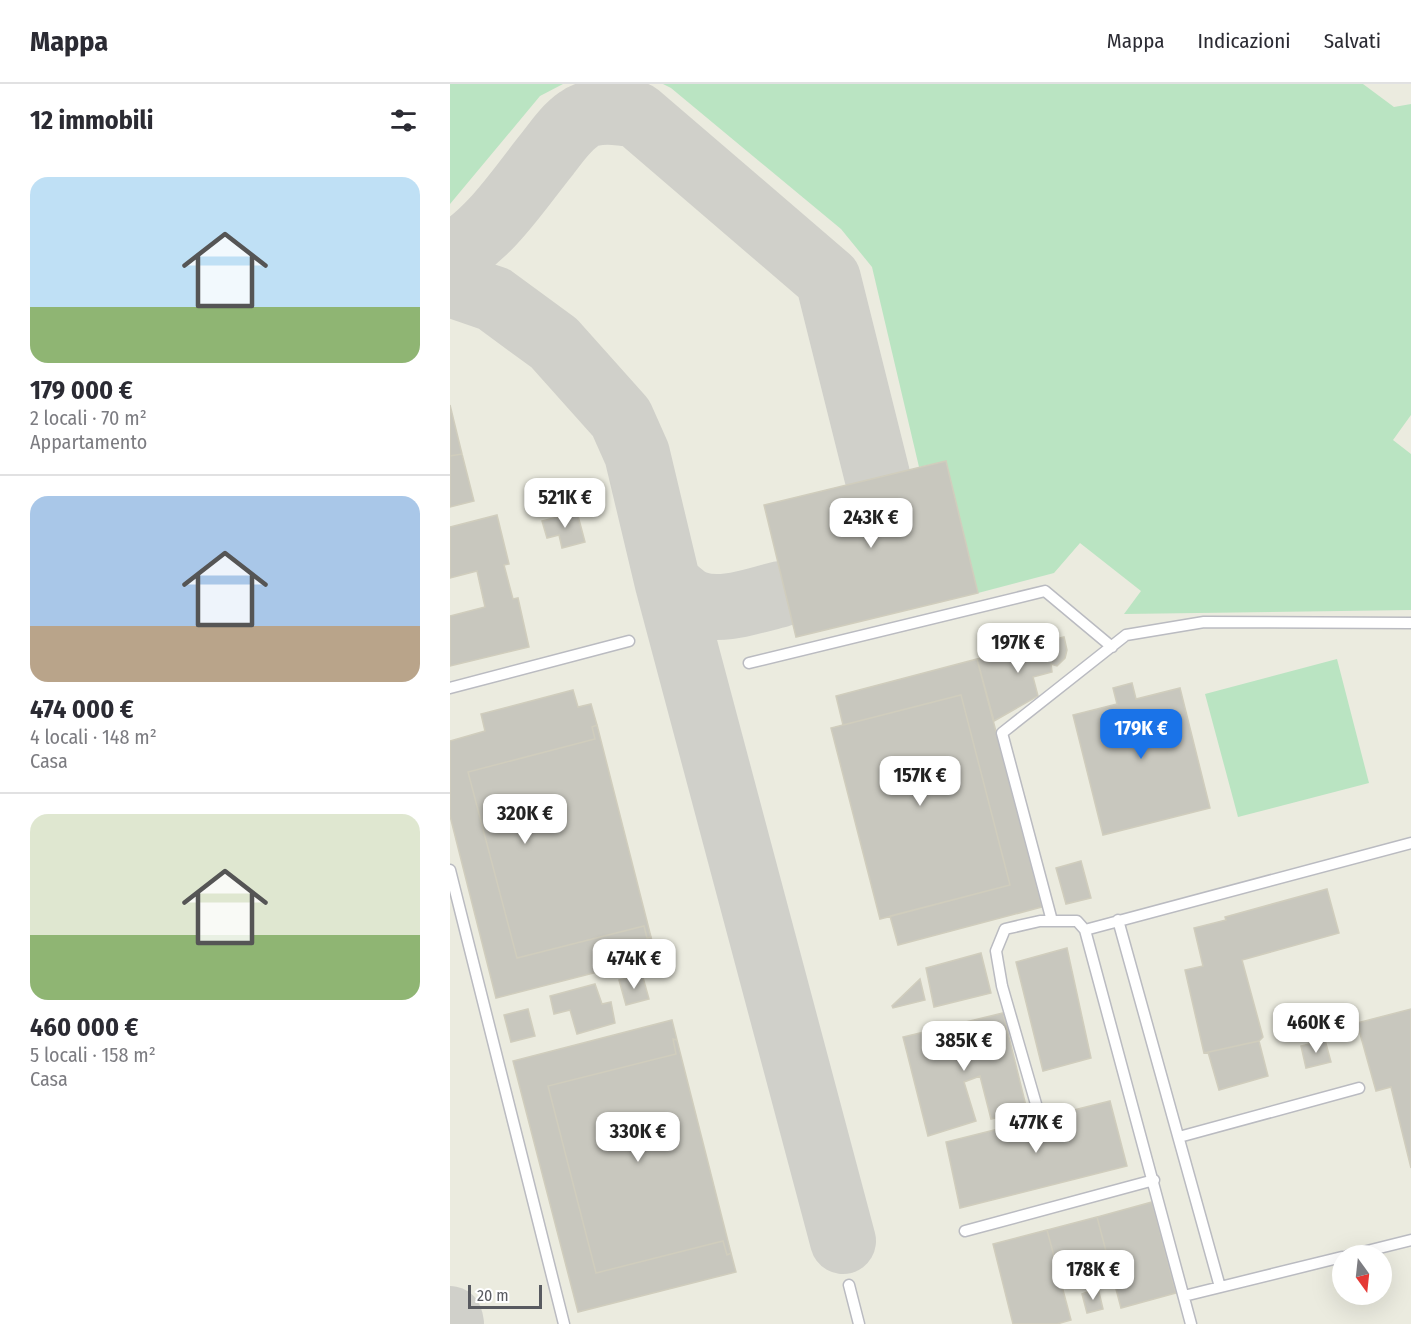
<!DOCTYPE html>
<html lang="it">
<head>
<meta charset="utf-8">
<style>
	:root { --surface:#fff; --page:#f2f2f3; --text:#2b2b33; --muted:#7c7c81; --line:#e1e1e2; --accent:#1a73e8 }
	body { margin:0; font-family:"Fira Sans Condensed",sans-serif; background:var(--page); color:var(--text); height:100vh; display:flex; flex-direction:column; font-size:22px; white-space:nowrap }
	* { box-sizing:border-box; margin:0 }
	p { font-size:20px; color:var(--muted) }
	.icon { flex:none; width:33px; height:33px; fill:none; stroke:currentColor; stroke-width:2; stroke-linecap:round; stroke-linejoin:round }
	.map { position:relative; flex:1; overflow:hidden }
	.details { display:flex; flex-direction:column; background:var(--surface); width:450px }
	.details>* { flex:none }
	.needle { width:39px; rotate:165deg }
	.fabs { position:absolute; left:882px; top:1161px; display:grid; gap:12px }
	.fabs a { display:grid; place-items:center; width:60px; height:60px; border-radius:50%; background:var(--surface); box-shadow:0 6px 24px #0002; font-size:30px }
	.scale { position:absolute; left:18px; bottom:15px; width:74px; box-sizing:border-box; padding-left:6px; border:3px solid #585a60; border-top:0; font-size:16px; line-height:21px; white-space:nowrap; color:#585a60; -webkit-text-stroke:4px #fff; paint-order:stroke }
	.price { position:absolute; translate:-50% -51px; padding:0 14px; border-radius:12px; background:#fff; color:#222; font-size:20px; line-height:39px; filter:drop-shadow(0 2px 3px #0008) }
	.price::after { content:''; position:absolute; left:50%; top:36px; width:18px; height:14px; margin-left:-9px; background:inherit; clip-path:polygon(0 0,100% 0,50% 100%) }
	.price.active { background:var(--accent); color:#fff }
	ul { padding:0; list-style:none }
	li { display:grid; align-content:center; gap:12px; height:318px; padding:0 30px }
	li+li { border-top:2px solid var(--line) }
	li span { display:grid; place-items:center; height:186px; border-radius:18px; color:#555 }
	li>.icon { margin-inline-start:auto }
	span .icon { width:108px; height:108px; fill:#fffc; stroke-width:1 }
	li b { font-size:26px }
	h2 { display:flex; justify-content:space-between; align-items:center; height:72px; padding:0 30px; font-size:26px }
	header { display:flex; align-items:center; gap:36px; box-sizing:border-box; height:84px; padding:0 30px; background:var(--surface); border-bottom:2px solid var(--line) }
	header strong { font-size:28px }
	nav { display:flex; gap:33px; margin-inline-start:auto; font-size:21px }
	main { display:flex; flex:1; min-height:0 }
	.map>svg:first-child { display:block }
	.green { fill:#bae4c2 }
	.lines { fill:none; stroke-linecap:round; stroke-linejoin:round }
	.taxiway { stroke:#d0d0ca; stroke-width:66 }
	.building { fill:#c8c7be; stroke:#d0cdbd; stroke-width:1.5 }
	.service-casing { stroke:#babbc1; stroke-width:13 }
	.service { stroke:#fff; stroke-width:10 }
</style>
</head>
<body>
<header>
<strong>Mappa</strong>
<nav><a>Mappa</a><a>Indicazioni</a><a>Salvati</a></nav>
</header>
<main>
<section class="details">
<h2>12 immobili<svg class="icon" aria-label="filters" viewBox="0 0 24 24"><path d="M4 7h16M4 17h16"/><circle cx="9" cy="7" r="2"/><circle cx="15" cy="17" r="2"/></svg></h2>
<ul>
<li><span style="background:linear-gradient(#bfe0f5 70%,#8fb573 0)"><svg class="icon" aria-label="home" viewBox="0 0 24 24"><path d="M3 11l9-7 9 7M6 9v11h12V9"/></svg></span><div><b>179 000 €</b><p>2 locali · 70 m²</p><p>Appartamento</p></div></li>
<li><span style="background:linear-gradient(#a9c7e8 70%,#b9a48a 0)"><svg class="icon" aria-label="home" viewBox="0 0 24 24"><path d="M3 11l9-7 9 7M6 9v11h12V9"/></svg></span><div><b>474 000 €</b><p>4 locali · 148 m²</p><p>Casa</p></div></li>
<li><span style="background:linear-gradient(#dfe7d0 65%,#8fb573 0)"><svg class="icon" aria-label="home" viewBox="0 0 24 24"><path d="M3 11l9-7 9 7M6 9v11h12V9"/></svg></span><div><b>460 000 €</b><p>5 locali · 158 m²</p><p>Casa</p></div></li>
</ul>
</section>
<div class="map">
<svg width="961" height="1240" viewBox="0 0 961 1240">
	<rect width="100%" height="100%" fill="#ebebdf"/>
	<!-- green -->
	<path class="green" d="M 0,0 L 113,0 L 90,12 L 0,120 Z
		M 213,0 L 913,0 L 944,23 L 961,20 L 961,331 L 943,356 L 961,370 L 961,526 L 674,530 L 691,507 L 630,459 L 604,489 L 528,509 L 496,377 L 469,383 L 422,183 L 391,145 L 221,4 Z
		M 887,575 L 919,699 L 788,733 L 755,610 Z"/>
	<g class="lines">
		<!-- taxiway -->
		<path class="taxiway" d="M 0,171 C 38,154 71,102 98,69 C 107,57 116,44 129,35 C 144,24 170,28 187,31 L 378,195 L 427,391
			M 0,200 L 44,215 L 104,259 L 171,334 L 187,370 L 218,500 L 393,1157
			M 218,500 C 226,506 235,516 244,519 C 271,530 305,516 331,510
			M 0,1235 L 1,1240"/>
	</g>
	<!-- building -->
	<path class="building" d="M 0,321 L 12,370 L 0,372 Z
		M 12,370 L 24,417 L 0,423 L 0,372 Z
		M 496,377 L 528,509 L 346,553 L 314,421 Z
		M 127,428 L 135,458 L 112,464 L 109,451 L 97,454 L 92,437 Z
		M 47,431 L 59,480 L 54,481 L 63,515 L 68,514 L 79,563 L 0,582 L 0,532 L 35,523 L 27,487 L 0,494 L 0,443 Z
		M 614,553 L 617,566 L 615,574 L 607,582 L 601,580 L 602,588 L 583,593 L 588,612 L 544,637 L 527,575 Z
		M 527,575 L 592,823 L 448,861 L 440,832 L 560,801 L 511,611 L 393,641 L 386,612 Z
		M 682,599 L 686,615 L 730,604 L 760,724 L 653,751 L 623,631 L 667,620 L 663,604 Z
		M 123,606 L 128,623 L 141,620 L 147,641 L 142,643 L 145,655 L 18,688 L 67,874 L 194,842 L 197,854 L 201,853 L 206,873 L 46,914 L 0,732 L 0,657 L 35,647 L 31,630 Z
		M 511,611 L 560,801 L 430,835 L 381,644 Z
		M 147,641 L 201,853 L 197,854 L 194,842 L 67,874 L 18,688 L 145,655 L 142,643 Z
		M 631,777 L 641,814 L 616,820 L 606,784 Z
		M 877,805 L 889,849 L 792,876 L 813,953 L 809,957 L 754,969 L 735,886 L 753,882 L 744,844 L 776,836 L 775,833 Z
		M 617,864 L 641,974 L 593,987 L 566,878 Z
		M 531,869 L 541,909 L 484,923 L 476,884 Z
		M 192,890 L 199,915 L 176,921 L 169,896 Z
		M 470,895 L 475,916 L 443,924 L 442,922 Z
		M 145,900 L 152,920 L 161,918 L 165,939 L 127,950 L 120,926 L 104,930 L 100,912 Z
		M 78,925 L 85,952 L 61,958 L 54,931 Z
		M 961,925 L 961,1084 L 941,1003 L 926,1007 L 907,939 Z
		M 553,929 L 577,1026 L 541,1035 L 530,992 L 514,998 L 526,1037 L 478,1052 L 453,953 Z
		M 222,936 L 227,956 L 223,955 L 226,970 L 98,1002 L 146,1189 L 273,1157 L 277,1171 L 281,1169 L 286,1188 L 128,1228 L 63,977 Z
		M 223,955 L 227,956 L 281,1169 L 277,1171 L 273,1157 L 146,1189 L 98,1002 L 226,970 Z
		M 875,956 L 881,978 L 856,984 L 851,962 Z
		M 809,957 L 818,992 L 769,1006 L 758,968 Z
		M 660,1017 L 677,1082 L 510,1124 L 496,1058 Z
		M 702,1118 L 726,1209 L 671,1224 L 647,1133 Z
		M 647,1133 L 662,1190 L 612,1202 L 597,1146 Z
		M 597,1146 L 621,1236 L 607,1240 L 563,1240 L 543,1160 Z
		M 648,1204 L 653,1225 L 637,1229 L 632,1210 Z"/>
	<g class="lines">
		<defs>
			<path id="service" d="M 299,579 L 595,507 L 662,563
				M 0,604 L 179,557
				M 0,786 L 114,1240
				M 668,836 L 770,1203
				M 602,837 L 552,649 L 676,551 L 754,538 L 961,539
				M 635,846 L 961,759
				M 586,1020 L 552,902 L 546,867 L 555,845 L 590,837 L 627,837 L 635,846 L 741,1240
				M 729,1053 L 909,1004
				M 515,1147 L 704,1096
				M 897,1172 L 961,1156
				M 399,1201 L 409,1240
				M 734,1212 L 892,1173"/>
		</defs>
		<!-- service casing -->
		<use href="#service" class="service-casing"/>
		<!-- service -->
		<use href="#service" class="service"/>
	</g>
</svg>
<div class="fabs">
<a><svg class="needle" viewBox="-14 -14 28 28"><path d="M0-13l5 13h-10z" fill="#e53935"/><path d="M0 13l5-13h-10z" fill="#7c7c81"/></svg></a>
</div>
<div class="scale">20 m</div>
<b class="price" style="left:115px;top:445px">521K €</b>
<b class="price" style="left:421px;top:465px">243K €</b>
<b class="price" style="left:568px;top:590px">197K €</b>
<b class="price active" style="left:691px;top:676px">179K €</b>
<b class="price" style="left:470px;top:723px">157K €</b>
<b class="price" style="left:75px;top:761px">320K €</b>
<b class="price" style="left:184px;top:906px">474K €</b>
<b class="price" style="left:866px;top:970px">460K €</b>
<b class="price" style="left:514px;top:988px">385K €</b>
<b class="price" style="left:586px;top:1070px">477K €</b>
<b class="price" style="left:188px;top:1079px">330K €</b>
<b class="price" style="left:643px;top:1217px">178K €</b>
</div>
</main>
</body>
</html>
